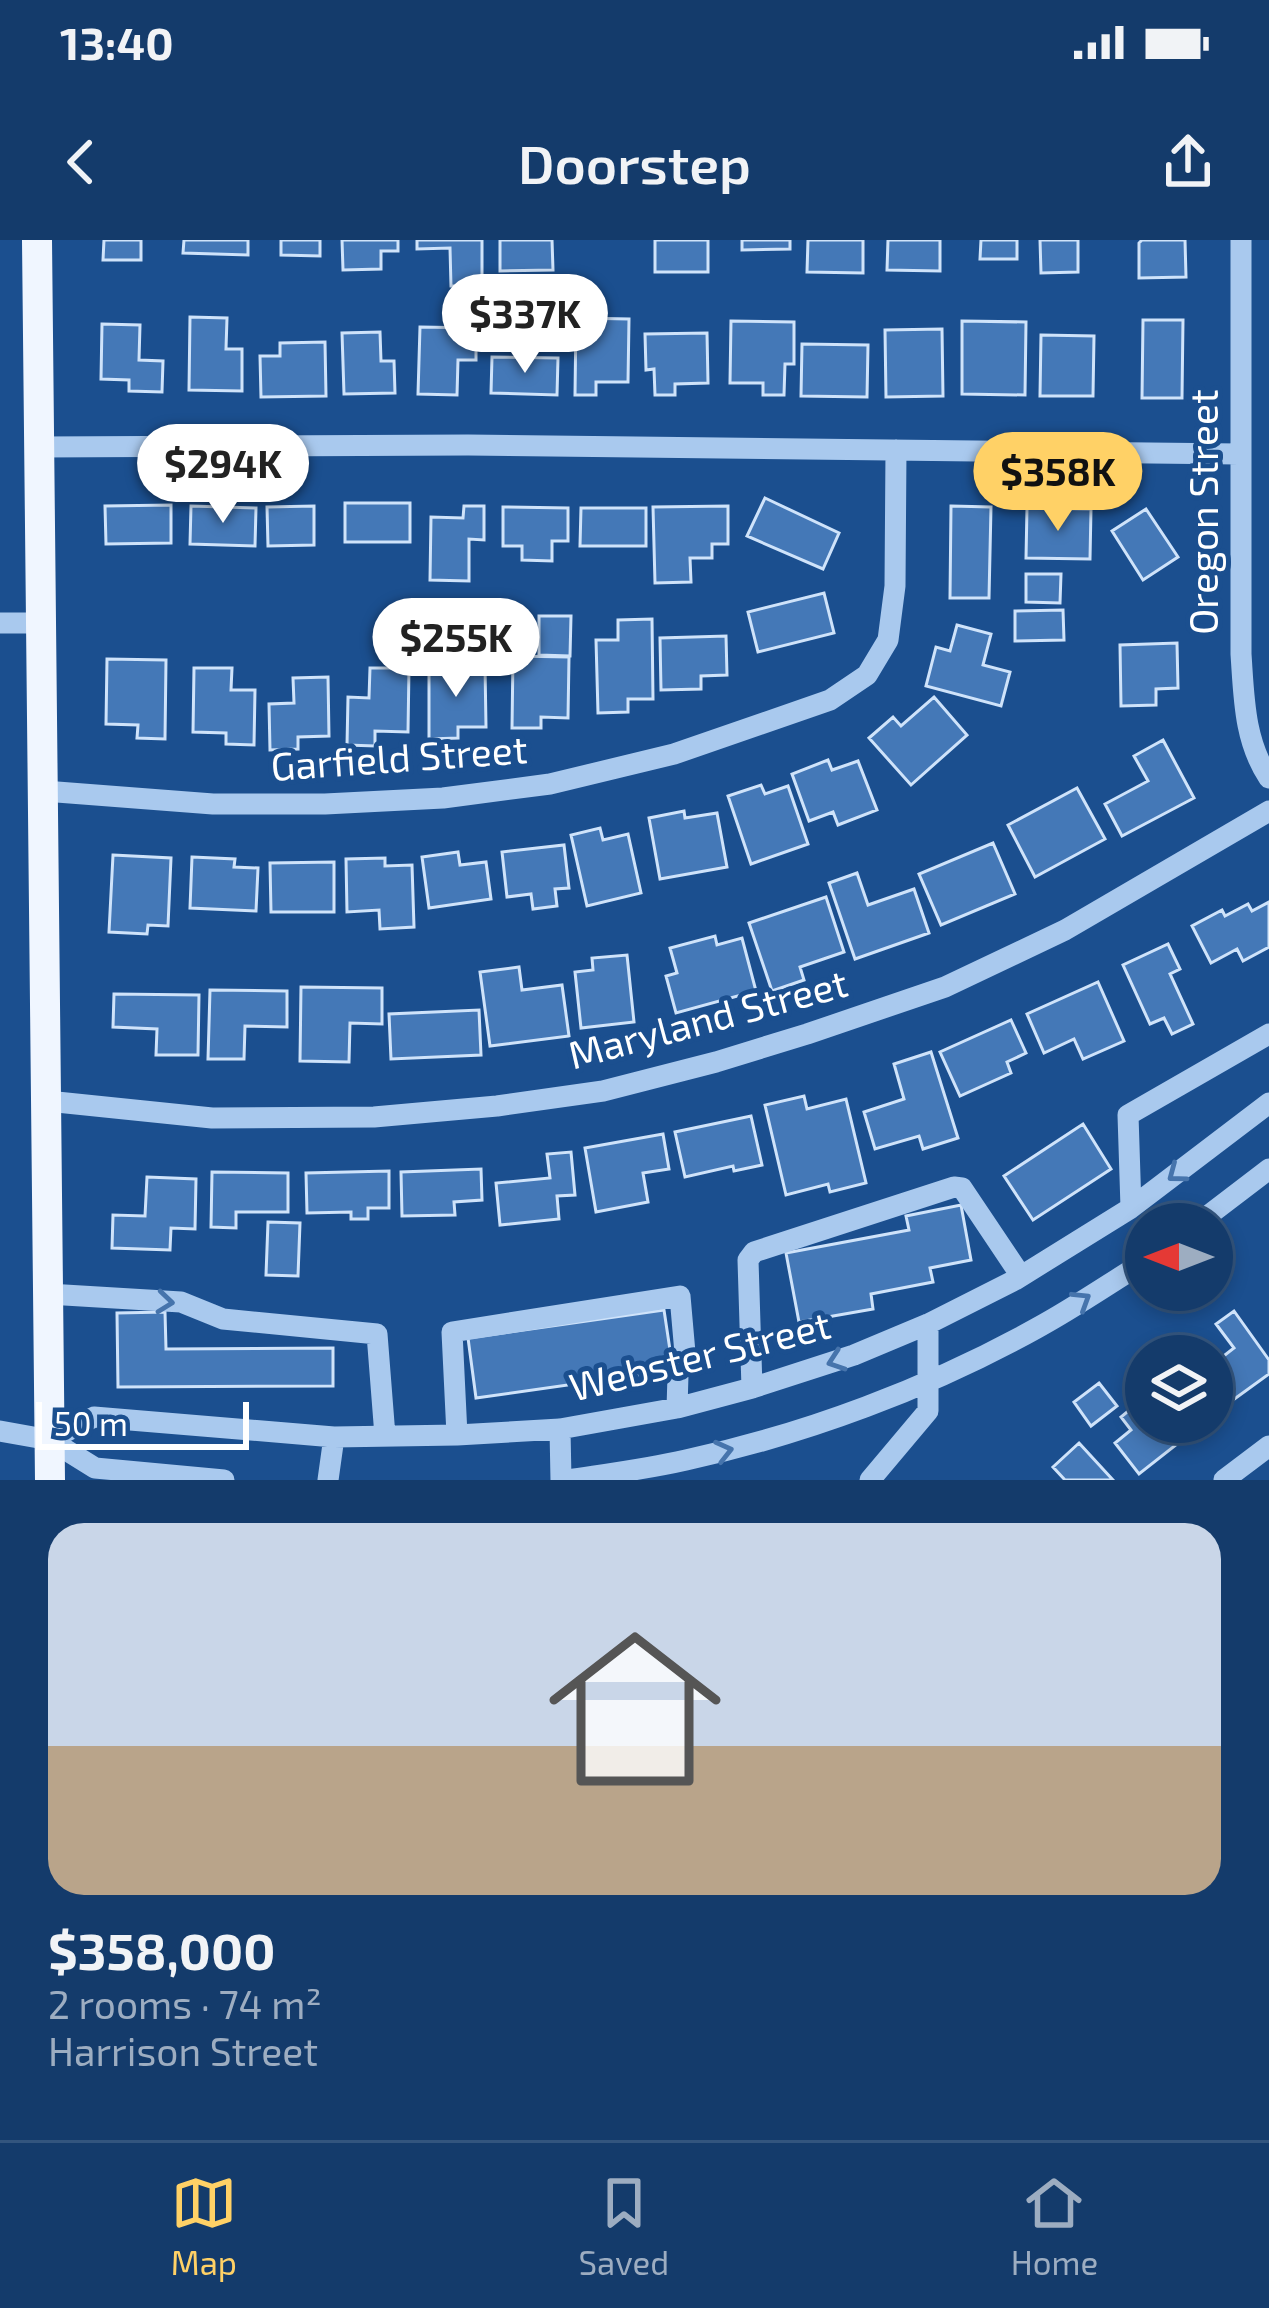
<!DOCTYPE html>
<html lang="en">
<head>
<meta charset="utf-8">
<style>
	:root { --surface:#143b6b; --page:#1d4271; --text:#f1f3f6; --muted:#9dadc1; --line:#33557e; --accent:#ffd166 }
	body { margin:0; font-family:"Exo 2",sans-serif; background:var(--page); color:var(--text); height:100vh; display:flex; flex-direction:column; font-size:45px; white-space:nowrap }
	* { box-sizing:border-box; margin:0 }
	p { font-size:39px; color:var(--muted) }
	.icon { flex:none; width:66px; height:66px; fill:none; stroke:currentColor; stroke-width:2; stroke-linecap:round; stroke-linejoin:round }
	.map { position:relative; height:1240px; overflow:hidden }
	.details { display:flex; flex-direction:column; background:var(--surface); flex:1 }
	.details>* { flex:none }
	.needle { width:78px; rotate:270deg }
	.controls { position:absolute; left:1125px; top:963px; display:grid; gap:24px }
	.controls a { display:grid; place-items:center; width:108px; height:108px; border-radius:50%; background:var(--surface); box-shadow:0 6px 18px #0003,0 0 0 3px var(--line); font-size:60px }
	.scale { position:absolute; left:36px; bottom:30px; width:213px; box-sizing:border-box; padding-left:12px; border:6px solid #fff; border-top:0; font-size:33px; line-height:42px; white-space:nowrap; color:#fff; -webkit-text-stroke:9px #1b4f8f; paint-order:stroke }
	.price { position:absolute; translate:-50% -102px; padding:0 27px; border-radius:42px; background:#fff; color:#222; font-size:39px; line-height:78px; filter:drop-shadow(0 3px 6px #0008) }
	.price::after { content:''; position:absolute; left:50%; top:72px; width:36px; height:27px; margin-left:-18px; background:inherit; clip-path:polygon(0 0,100% 0,50% 100%) }
	.price.on { background:var(--accent); color:#111 }
	ul { padding:0; list-style:none }
	li { display:grid; align-content:center; gap:24px; height:636px; padding:0 48px }
	li span { display:grid; place-items:center; height:372px; border-radius:36px; color:#555 }
	li>.icon { margin-inline-start:auto }
	span .icon { width:216px; height:216px; fill:#fffc; stroke-width:1 }
	li b { font-size:51px }
	.status { display:flex; justify-content:space-between; align-items:center; height:84px; padding:0 60px; background:var(--surface); direction:ltr }
	.status svg { height:33px; fill:currentColor }
	header { display:flex; justify-content:space-between; align-items:center; height:156px; padding:0 48px; background:var(--surface); font-size:54px; font-weight:600 }
	.tabs { display:flex; justify-content:space-around; align-items:center; height:168px; border-top:3px solid var(--line); background:var(--surface); font-size:33px; color:var(--muted) }
	.tabs a { display:grid; justify-items:center; gap:6px }
	.tabs .on { color:var(--accent) }
	.map>svg:first-child { display:block }
	.building { fill:#4478b7; stroke:#cfe3fa; stroke-width:3 }
	.lines { fill:none; stroke-linecap:round; stroke-linejoin:round }
	.minor { stroke:#a9c9ee; stroke-width:21 }
	.major { stroke:#f0f6ff; stroke-width:30 }
	.oneway { stroke:#4674ac }
	.labels { text-anchor:middle; stroke-width:10; stroke-linejoin:round; paint-order:stroke }
	.street-label { font-size:39px; fill:#fff; stroke:#1b4f8f }
</style>
</head>
<body>
<div class="status"><b>13:40</b><svg viewBox="0 0 49 12"><path d="M0 12V9h3v3zM5 12V6h3v6zM10 12V3h3v9zM15 12V0h3v12zM26 1h20v11H26zM47 4h2v5h-2z"/></svg></div>
<header><svg class="icon" aria-label="back" viewBox="0 0 24 24"><path d="M15 5l-7 7 7 7"/></svg>Doorstep<svg class="icon" aria-label="share" viewBox="0 0 24 24"><path d="M12 15V3M7 8l5-5 5 5M5 13v7h14v-7"/></svg></header>
<div class="map">
<svg width="1269" height="1240" viewBox="0 0 1269 1240">
	<rect width="100%" height="100%" fill="#1b4f8f"/>
	<!-- building -->
	<path class="building" d="M 104,0 L 141,0 L 141,20 L 103,20 Z
		M 184,0 L 248,0 L 248,15 L 183,13 Z
		M 281,0 L 320,0 L 320,16 L 281,15 Z
		M 342,0 L 398,0 L 398,11 L 381,11 L 381,29 L 343,30 Z
		M 417,0 L 482,0 L 482,46 L 451,46 L 450,8 L 417,9 Z
		M 500,0 L 552,0 L 553,30 L 500,31 Z
		M 655,0 L 708,0 L 708,32 L 655,32 Z
		M 742,0 L 790,0 L 790,9 L 742,10 Z
		M 808,0 L 863,0 L 863,33 L 807,32 Z
		M 888,0 L 940,0 L 940,31 L 887,30 Z
		M 981,0 L 1017,0 L 1017,19 L 980,19 Z
		M 1040,0 L 1078,0 L 1078,32 L 1041,33 Z
		M 1142,0 L 1185,0 L 1186,37 L 1139,38 L 1139,3 Z
		M 190,77 L 227,78 L 226,109 L 242,109 L 242,151 L 189,150 Z
		M 576,78 L 629,79 L 628,142 L 596,142 L 596,155 L 575,155 Z
		M 1143,80 L 1183,80 L 1182,158 L 1142,158 Z
		M 731,81 L 794,82 L 794,124 L 785,124 L 784,155 L 763,155 L 763,143 L 730,143 Z
		M 962,81 L 1026,82 L 1025,155 L 962,154 Z
		M 102,84 L 140,85 L 139,120 L 163,121 L 162,152 L 129,151 L 129,140 L 101,139 Z
		M 420,87 L 476,88 L 476,120 L 458,120 L 457,155 L 418,154 Z
		M 942,89 L 943,156 L 886,157 L 885,90 Z
		M 380,92 L 381,121 L 394,121 L 395,153 L 344,154 L 342,93 Z
		M 707,93 L 708,143 L 675,144 L 675,155 L 655,155 L 654,129 L 646,130 L 645,94 Z
		M 1041,95 L 1094,96 L 1093,156 L 1040,156 Z
		M 325,102 L 326,156 L 261,157 L 260,116 L 280,116 L 280,103 Z
		M 802,104 L 868,105 L 867,157 L 801,156 Z
		M 492,117 L 558,118 L 557,155 L 491,153 Z
		M 765,258 L 839,293 L 823,329 L 747,296 Z
		M 345,263 L 410,263 L 410,302 L 345,302 Z
		M 171,265 L 171,303 L 106,304 L 105,266 Z
		M 191,266 L 256,268 L 255,306 L 190,304 Z
		M 314,266 L 314,305 L 268,306 L 267,267 Z
		M 464,266 L 484,266 L 484,300 L 469,299 L 469,341 L 430,340 L 431,277 L 463,278 Z
		M 728,266 L 728,304 L 712,304 L 712,318 L 690,318 L 691,342 L 655,343 L 653,267 Z
		M 951,266 L 991,267 L 989,358 L 950,358 Z
		M 503,267 L 568,268 L 568,301 L 552,301 L 552,321 L 522,320 L 522,306 L 503,306 Z
		M 581,268 L 646,268 L 646,306 L 580,306 Z
		M 1027,268 L 1091,269 L 1090,319 L 1026,318 Z
		M 1146,269 L 1178,317 L 1143,340 L 1112,291 Z
		M 1026,334 L 1061,334 L 1060,363 L 1026,362 Z
		M 824,353 L 834,393 L 758,412 L 748,372 Z
		M 1063,370 L 1064,400 L 1015,401 L 1015,371 Z
		M 539,376 L 571,376 L 570,416 L 539,415 Z
		M 652,379 L 653,459 L 628,459 L 628,472 L 598,473 L 596,400 L 618,400 L 618,380 Z
		M 957,385 L 991,394 L 983,425 L 1010,432 L 1001,466 L 926,446 L 936,407 L 950,411 Z
		M 726,396 L 727,435 L 701,436 L 701,449 L 661,450 L 660,398 Z
		M 1177,403 L 1178,448 L 1156,449 L 1156,465 L 1121,466 L 1120,405 Z
		M 513,416 L 569,417 L 568,478 L 541,477 L 541,488 L 512,488 Z
		M 107,419 L 166,420 L 165,499 L 137,498 L 138,485 L 106,484 Z
		M 429,426 L 485,426 L 486,487 L 458,487 L 458,498 L 429,499 Z
		M 194,428 L 232,428 L 231,450 L 255,450 L 254,505 L 226,504 L 226,493 L 193,492 Z
		M 370,428 L 409,428 L 408,492 L 375,491 L 375,506 L 347,505 L 348,457 L 369,458 Z
		M 328,437 L 329,496 L 298,497 L 298,509 L 270,510 L 269,464 L 294,463 L 293,438 Z
		M 934,457 L 967,495 L 911,545 L 869,498 L 893,477 L 901,486 Z
		M 1163,500 L 1194,558 L 1122,596 L 1105,564 L 1148,541 L 1134,516 Z
		M 828,520 L 832,530 L 858,521 L 877,570 L 838,585 L 833,572 L 809,581 L 792,534 Z
		M 761,545 L 765,554 L 788,546 L 808,604 L 751,624 L 728,556 Z
		M 1077,548 L 1105,599 L 1035,637 L 1008,585 Z
		M 684,571 L 685,578 L 717,573 L 727,627 L 660,639 L 649,578 Z
		M 600,588 L 603,600 L 628,594 L 641,653 L 587,666 L 571,595 Z
		M 993,603 L 1015,654 L 941,685 L 919,634 Z
		M 564,605 L 569,648 L 555,649 L 557,666 L 533,669 L 531,654 L 507,657 L 502,612 Z
		M 458,612 L 460,625 L 486,622 L 491,659 L 429,668 L 422,617 Z
		M 113,615 L 171,618 L 168,686 L 148,685 L 147,694 L 109,692 Z
		M 192,617 L 235,619 L 234,627 L 258,628 L 256,671 L 190,668 Z
		M 385,618 L 385,626 L 412,625 L 414,687 L 380,689 L 379,670 L 347,672 L 346,619 Z
		M 334,622 L 334,672 L 271,672 L 270,623 Z
		M 857,633 L 868,665 L 914,649 L 929,693 L 855,719 L 829,643 Z
		M 826,657 L 844,712 L 800,727 L 804,740 L 772,751 L 749,683 Z
		M 1269,662 L 1269,707 L 1243,721 L 1237,709 L 1211,723 L 1192,686 L 1222,670 L 1225,676 L 1248,664 L 1252,671 Z
		M 715,696 L 717,705 L 742,698 L 756,751 L 676,773 L 666,736 L 677,733 L 670,708 Z
		M 1168,704 L 1180,729 L 1170,734 L 1193,784 L 1172,794 L 1164,778 L 1150,784 L 1123,725 Z
		M 627,715 L 634,782 L 581,788 L 575,732 L 593,730 L 592,718 Z
		M 519,727 L 522,750 L 562,745 L 569,796 L 490,806 L 480,732 Z
		M 1098,742 L 1124,801 L 1083,819 L 1074,799 L 1044,813 L 1027,774 Z
		M 301,747 L 382,748 L 382,784 L 350,783 L 349,822 L 300,821 Z
		M 210,750 L 287,751 L 287,787 L 245,786 L 244,819 L 208,819 Z
		M 114,754 L 199,755 L 198,815 L 156,815 L 157,789 L 113,787 Z
		M 479,770 L 481,815 L 391,819 L 389,774 Z
		M 1011,780 L 1026,813 L 1007,822 L 1011,833 L 960,856 L 940,812 Z
		M 931,812 L 958,898 L 923,909 L 919,896 L 875,909 L 864,872 L 904,859 L 894,824 Z
		M 804,856 L 807,869 L 846,859 L 866,943 L 830,952 L 828,944 L 786,955 L 765,865 Z
		M 751,876 L 762,925 L 734,931 L 733,926 L 685,937 L 675,892 Z
		M 1083,884 L 1111,929 L 1033,980 L 1004,936 Z
		M 663,894 L 669,929 L 643,933 L 648,962 L 596,972 L 585,908 Z
		M 571,912 L 575,955 L 557,956 L 559,979 L 500,985 L 496,943 L 550,938 L 547,914 Z
		M 481,929 L 482,960 L 454,962 L 455,975 L 402,976 L 401,932 Z
		M 389,931 L 389,968 L 368,968 L 368,979 L 351,979 L 351,972 L 307,973 L 306,933 Z
		M 212,932 L 288,933 L 288,972 L 236,972 L 236,988 L 211,987 Z
		M 147,937 L 196,939 L 195,989 L 171,988 L 170,1010 L 112,1008 L 113,975 L 145,976 Z
		M 961,965 L 971,1020 L 930,1028 L 933,1042 L 871,1054 L 873,1069 L 799,1082 L 786,1013 L 909,990 L 906,976 Z
		M 268,982 L 300,983 L 298,1036 L 266,1035 Z
		M 664,1070 L 673,1130 L 476,1158 L 468,1098 Z
		M 1234,1071 L 1269,1120 L 1269,1134 L 1215,1173 L 1212,1168 L 1212,1125 L 1234,1108 L 1216,1084 Z
		M 165,1072 L 166,1109 L 333,1108 L 333,1146 L 118,1147 L 117,1073 Z
		M 1099,1143 L 1117,1166 L 1091,1186 L 1074,1162 Z
		M 1144,1158 L 1146,1182 L 1197,1182 L 1200,1186 L 1139,1234 L 1115,1203 L 1131,1190 L 1121,1177 Z
		M 1079,1203 L 1113,1240 L 1065,1240 L 1053,1227 Z"/>
	<g class="lines">
		<!-- minor -->
		<path class="minor" d="M 1241,0 L 1241,414 C 1244,457 1244,501 1269,538
			M 40,207 L 468,205 L 1239,214
			M 0,383 L 41,383
			M 44,551 L 213,564 L 325,564 L 443,558 L 550,544 L 674,514 L 830,460 L 867,435 L 888,400 L 895,346 L 896,210
			M 47,861 L 212,878 L 374,877 L 497,866 L 603,851 L 716,822 L 807,794 L 945,747 L 1065,690 L 1269,571
			M 1131,968 L 1128,875 L 1269,794
			M 1197,984 L 1269,929
			M 48,1054 L 181,1062 L 223,1079 L 377,1094 L 385,1196
			M 752,1148 L 748,1020 L 754,1012 L 954,947 L 962,948 L 1021,1036
			M 560,1189 L 561,1240
			M 0,1191 L 50,1200 L 95,1228 L 224,1240
			M 457,1195 L 452,1092 L 680,1056 L 685,1113 L 678,1135 L 677,1168
			M 50,1200 L 94,1177 L 334,1197 L 457,1195 L 560,1189 L 677,1168 L 752,1148 L 854,1115 L 928,1084 L 1015,1040 L 1131,968 L 1269,863
			M 328,1240 L 334,1197
			M 568,1240 C 607,1234 647,1229 686,1220 C 806,1194 929,1148 1037,1088 C 1074,1068 1110,1043 1146,1021
			M 870,1240 L 928,1171 L 928,1084
			M 1224,1240 L 1269,1206"/>
		<!-- major -->
		<path class="major" d="M 37,0 L 50,1240"/>
	</g>
	<!-- one-way arrows -->
	<defs><path id="oneway-chevron" d="M-2-3.5L2.5 0L-2 3.5" fill="none" stroke-width="1.6" stroke-linecap="round" stroke-linejoin="round" transform="scale(3)"/></defs>
	<g class="oneway">
		<use href="#oneway-chevron" transform="translate(1176 934) rotate(143)"/>
		<use href="#oneway-chevron" transform="translate(1082 1060) rotate(-32)"/>
		<use href="#oneway-chevron" transform="translate(165 1062) rotate(6)"/>
		<use href="#oneway-chevron" transform="translate(836 1121) rotate(161)"/>
		<use href="#oneway-chevron" transform="translate(724 1211) rotate(-14)"/>
	</g>
	<g class="labels">
		<!-- street labels -->
		<g class="street-label">
			<text transform="translate(1204 272) rotate(-90)" y="14">Oregon Street</text>
			<text transform="translate(399 518) rotate(-4)" y="14">Garfield Street</text>
			<text transform="translate(708 779) rotate(-15)" y="14">Maryland Street</text>
			<text transform="translate(700 1116) rotate(-14)" y="14">Webster Street</text>
		</g>
	</g>
</svg>
<div class="controls">
<a><svg class="needle" viewBox="-14 -14 28 28"><path d="M0-13l5 13h-10z" fill="#e53935"/><path d="M0 13l5-13h-10z" fill="#9dadc1"/></svg></a>
<a><svg class="icon" aria-label="layers" viewBox="0 0 24 24"><path d="M12 4l9 5-9 5-9-5zM3 14l9 5 9-5"/></svg></a>
</div>
<div class="scale">50 m</div>
<b class="price" style="left:525px;top:136px">$337K</b>
<b class="price" style="left:223px;top:286px">$294K</b>
<b class="price on" style="left:1058px;top:294px">$358K</b>
<b class="price" style="left:456px;top:460px">$255K</b>
</div>
<section class="details">
<ul>
<li><span style="background:linear-gradient(#c9d6e8 60%,#b9a48a 0)"><svg class="icon" aria-label="home" viewBox="0 0 24 24"><path d="M3 11l9-7 9 7M6 9v11h12V9"/></svg></span><div><b>$358,000</b><p>2 rooms · 74 m²</p><p>Harrison Street</p></div></li>
</ul>
</section>
<nav class="tabs">
<a class="on"><svg class="icon" aria-label="map" viewBox="0 0 24 24"><path d="M3 6l6-2 6 2 6-2v14l-6 2-6-2-6 2zM9 4v14M15 6v14"/></svg>Map</a>
<a><svg class="icon" aria-label="saved" viewBox="0 0 24 24"><path d="M7 4h10v16l-5-4-5 4z"/></svg>Saved</a>
<a><svg class="icon" aria-label="home" viewBox="0 0 24 24"><path d="M3 11l9-7 9 7M6 9v11h12V9"/></svg>Home</a>
</nav>
</body>
</html>
